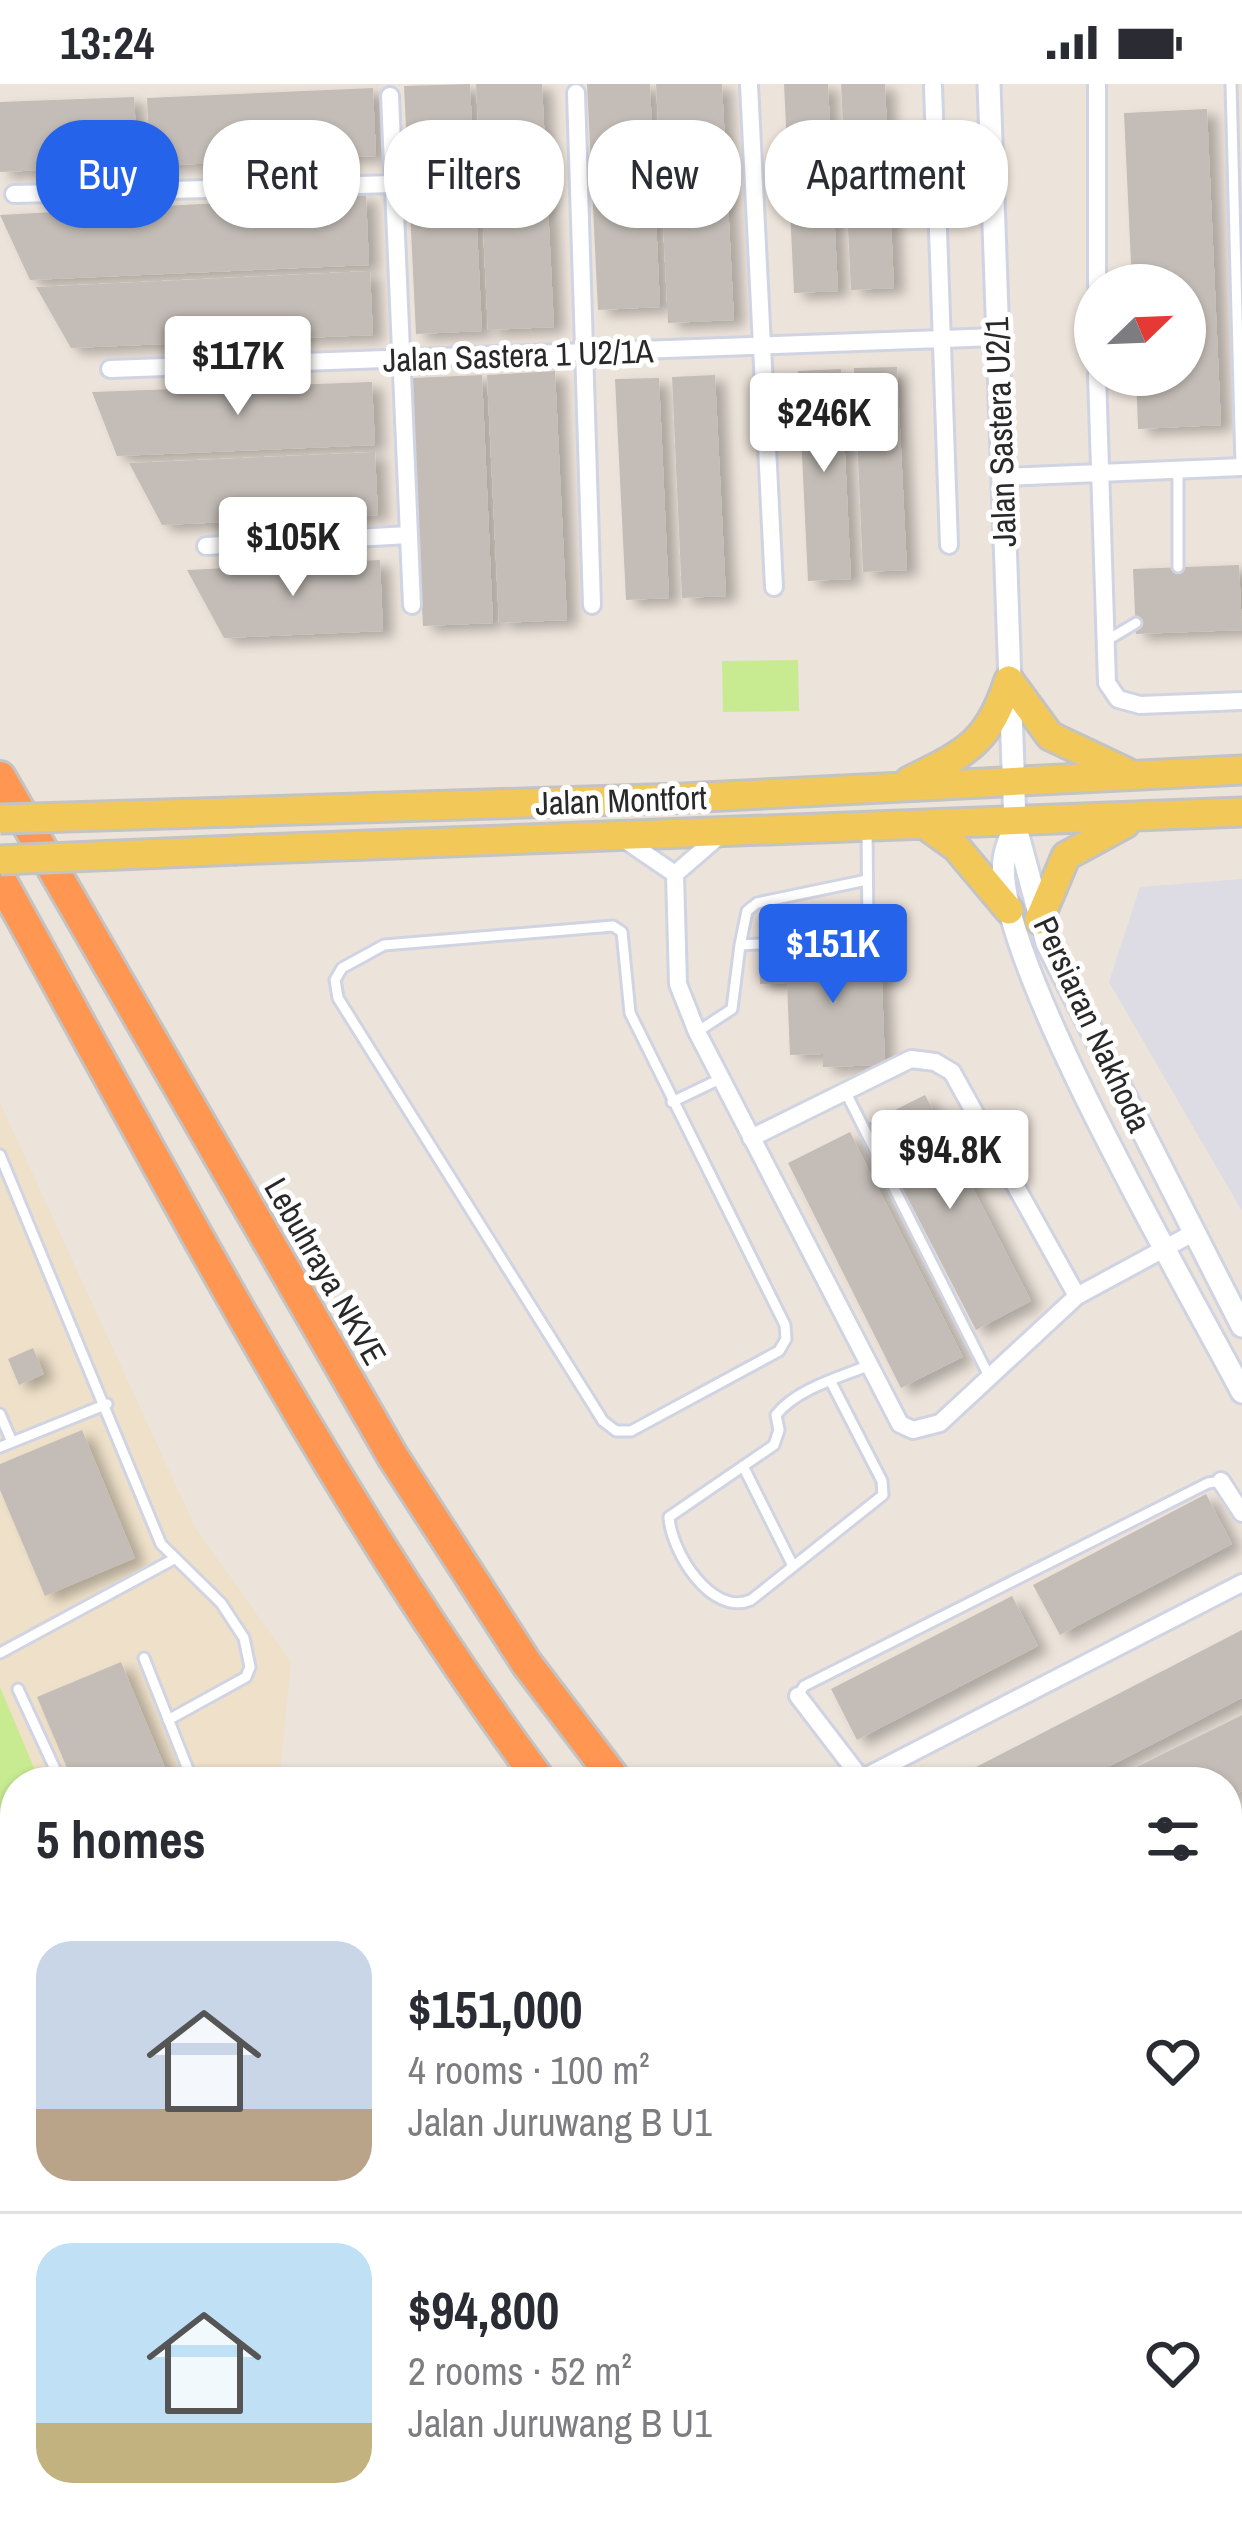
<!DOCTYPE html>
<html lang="en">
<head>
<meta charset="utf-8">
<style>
	:root { --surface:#fff; --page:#f7f7f7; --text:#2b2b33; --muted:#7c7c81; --line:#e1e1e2; --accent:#2563eb }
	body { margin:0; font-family:"Archivo Narrow",sans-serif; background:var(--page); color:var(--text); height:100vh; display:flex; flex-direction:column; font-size:45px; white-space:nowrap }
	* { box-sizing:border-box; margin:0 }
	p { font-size:39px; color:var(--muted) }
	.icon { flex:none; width:66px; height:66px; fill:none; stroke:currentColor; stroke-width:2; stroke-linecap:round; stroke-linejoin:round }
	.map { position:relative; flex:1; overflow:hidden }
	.sheet { position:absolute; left:0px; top:1683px; width:1242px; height:771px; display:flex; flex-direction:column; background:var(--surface); border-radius:48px 48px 0 0; box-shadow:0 3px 9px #0004 }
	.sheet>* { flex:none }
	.top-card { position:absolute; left:36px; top:36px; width:1170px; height:108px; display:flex; gap:24px }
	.needle { width:78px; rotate:67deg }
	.tools { position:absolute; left:1074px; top:180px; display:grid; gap:24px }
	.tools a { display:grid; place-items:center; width:132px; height:132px; border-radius:50%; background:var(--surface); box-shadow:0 3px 9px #0004; font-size:60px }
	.price { position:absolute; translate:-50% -102px; padding:0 27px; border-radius:12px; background:#fff; color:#222; font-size:39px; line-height:78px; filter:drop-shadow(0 3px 6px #0008) }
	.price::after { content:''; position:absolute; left:50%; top:72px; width:36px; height:27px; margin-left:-18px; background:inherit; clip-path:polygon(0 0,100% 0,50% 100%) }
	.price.selected { background:var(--accent); color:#fff }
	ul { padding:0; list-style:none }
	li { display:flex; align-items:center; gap:36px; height:300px; padding:0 36px }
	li+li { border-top:3px solid var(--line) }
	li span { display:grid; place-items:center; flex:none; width:336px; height:240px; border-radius:36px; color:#555 }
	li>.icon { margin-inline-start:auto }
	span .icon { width:144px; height:144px; fill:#fffc; stroke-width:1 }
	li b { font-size:51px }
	h2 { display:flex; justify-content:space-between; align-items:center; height:144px; padding:0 36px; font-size:51px }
	.pill { padding:0 42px; border-radius:48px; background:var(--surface); box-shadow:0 3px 9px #0004; font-size:42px; line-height:108px }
	.pill.selected { background:var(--accent); color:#fff }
	.status { display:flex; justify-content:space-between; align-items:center; height:84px; padding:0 60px; background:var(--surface); direction:ltr }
	.status svg { height:33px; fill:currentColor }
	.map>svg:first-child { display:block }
	.industrial { fill:#dddbe4 }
	.education { fill:#eee0c9 }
	.pitch { fill:#c8eb91 }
	.building { fill:#c4bdb7; filter:url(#shadow) }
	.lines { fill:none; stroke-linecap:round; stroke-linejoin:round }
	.service-casing { stroke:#d0d4e2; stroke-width:15 }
	.minor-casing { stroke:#d0d4e2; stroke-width:22 }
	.tertiary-casing { stroke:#d0d4e2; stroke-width:27 }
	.primary-casing { stroke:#c3c3c3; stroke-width:33 }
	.motorway-casing { stroke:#c3c3c3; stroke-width:36 }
	.service { stroke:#fff; stroke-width:9 }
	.minor { stroke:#fff; stroke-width:16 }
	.tertiary { stroke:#fff; stroke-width:21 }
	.primary { stroke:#f2c959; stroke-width:27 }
	.motorway { stroke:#ff9652; stroke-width:30 }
	.primary-bridge-casing { stroke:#c3c3c3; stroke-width:33; stroke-linecap:butt }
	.primary-bridge { stroke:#f2c959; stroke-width:27 }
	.labels { text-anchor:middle; stroke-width:10; stroke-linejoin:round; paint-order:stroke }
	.street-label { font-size:33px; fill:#292929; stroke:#fff }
</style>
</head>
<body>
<div class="status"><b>13:24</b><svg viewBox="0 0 49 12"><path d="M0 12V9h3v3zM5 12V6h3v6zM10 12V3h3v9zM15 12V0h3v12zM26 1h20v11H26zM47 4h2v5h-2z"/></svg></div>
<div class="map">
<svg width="1242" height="2452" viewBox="0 0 1242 2452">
	<defs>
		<filter id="shadow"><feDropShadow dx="10" dy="6" stdDeviation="6" flood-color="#0004"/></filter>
	</defs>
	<rect width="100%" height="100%" fill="#ece3da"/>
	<!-- industrial -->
	<path class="industrial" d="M 1242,795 L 1242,1127 L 1109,898 L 1140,803 Z"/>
	<!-- education -->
	<path class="education" d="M 0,1019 L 196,1445 L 291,1578 L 279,1698 L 15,1698 L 15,1829 L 0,1836 Z
		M 15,1871 L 15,2439 L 498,2439 L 467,2452 L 0,2452 L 0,1877 Z"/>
	<!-- pitch -->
	<path class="pitch" d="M 798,576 L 799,627 L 723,628 L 722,577 Z
		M 0,1603 L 40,1698 L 15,1698 L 15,1814 L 0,1820 Z"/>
	<!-- building -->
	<path class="building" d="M 470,0 L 482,247 L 416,250 L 404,2 Z
		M 476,0 L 542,0 L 554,243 L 488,246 Z
		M 587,0 L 650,0 L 660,223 L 598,226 Z
		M 656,0 L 722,0 L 734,236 L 668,239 Z
		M 784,0 L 828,0 L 838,207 L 794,209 Z
		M 841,0 L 885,0 L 894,204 L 851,206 Z
		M 373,4 L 376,72 L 150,82 L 147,14 Z
		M 134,13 L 138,82 L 0,88 L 0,18 Z
		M 1207,25 L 1221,341 L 1138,345 L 1136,291 L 1185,291 L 1185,201 L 1132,201 L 1124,29 Z
		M 366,111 L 369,181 L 30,196 L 0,131 Z
		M 370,187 L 373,251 L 71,264 L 36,203 Z
		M 897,283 L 907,486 L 863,488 L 854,284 Z
		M 841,285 L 851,495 L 808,497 L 798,287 Z
		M 555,287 L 567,536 L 499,539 L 487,291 Z
		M 482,291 L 493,539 L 423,542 L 411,294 Z
		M 715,291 L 726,512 L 682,514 L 672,293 Z
		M 659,294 L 669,514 L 626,516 L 615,295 Z
		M 372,298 L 375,361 L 117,372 L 92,308 Z
		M 375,368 L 378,431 L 162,441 L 129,379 Z
		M 380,476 L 383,547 L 224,554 L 187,486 Z
		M 1239,481 L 1242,546 L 1136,550 L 1133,485 Z
		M 881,869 L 885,981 L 823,983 L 823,970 L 790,971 L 787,899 L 760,900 L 759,873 Z
		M 925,1011 L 1031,1217 L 976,1246 L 869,1039 Z
		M 850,1048 L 963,1273 L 901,1304 L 788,1079 Z
		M 33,1264 L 44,1290 L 19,1301 L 8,1275 Z
		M 82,1346 L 135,1474 L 45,1512 L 0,1406 L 0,1380 Z
		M 1206,1410 L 1232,1460 L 1060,1551 L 1033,1501 Z
		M 1012,1512 L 1038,1562 L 857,1656 L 831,1605 Z
		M 1242,1546 L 1242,1614 L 1079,1698 L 947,1698 Z
		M 121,1578 L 171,1698 L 73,1698 L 37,1613 Z
		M 1242,1631 L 1242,1707 L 1227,1714 L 1227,1698 L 1106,1698 Z
		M 1242,1791 L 1242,1851 L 1227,1858 L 1227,1798 Z
		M 1242,1864 L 1242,1927 L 1227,1934 L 1227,1872 Z
		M 15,1916 L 15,1988 L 0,1952 L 0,1923 Z
		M 172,2439 L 289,2439 L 290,2450 L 178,2452 Z
		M 319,2439 L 364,2439 L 367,2446 L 324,2452 Z"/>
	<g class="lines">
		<defs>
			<path id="service" d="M 1231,0 L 1241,383
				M 1178,483 L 1178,386
				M 1104,558 L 1136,539
				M 613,842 L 622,848 L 630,929 L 785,1241 L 786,1255 L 779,1267 L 631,1347 L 616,1347 L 603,1337 L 338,914 L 335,896 L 342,884 L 384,861 Z
				M 740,861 L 747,827 L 757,819 L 867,796
				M 697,948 L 732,925 L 740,861 L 863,855 L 868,848 L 867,746
				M 845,1007 L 989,1292
				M 672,1018 L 720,995
				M 0,1071 L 161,1460 L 221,1519 L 244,1554 L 250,1583 L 246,1593 L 168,1636
				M 831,1298 L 882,1397 L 883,1411 L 751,1516 C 711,1533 671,1467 669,1433 L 774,1361 L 779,1346 L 776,1331 C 796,1305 840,1293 870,1281
				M 0,1330 L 12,1358
				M 0,1363 L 107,1320
				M 743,1382 L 793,1482
				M 0,1569 L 174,1475
				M 144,1574 L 193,1698
				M 18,1605 L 61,1698
				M 798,1612 L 804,1602 L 1208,1399 L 1221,1397
				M 0,1889 L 15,1883
				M 0,1988 L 15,2023
				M 392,2452 L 422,2439"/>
			<path id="minor" d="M 1097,0 L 1097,201
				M 749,1 L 774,503
				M 933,3 L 949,461
				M 576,9 L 592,521
				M 390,12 L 412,521
				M 14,110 L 394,100
				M 110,285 L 997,253
				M 1097,291 L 1107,599 L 1118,615 L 1140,621 L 1242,617
				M 1002,393 L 1242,383
				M 206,462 L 409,451
				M 622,754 L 675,790
				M 675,790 L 678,900 L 697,948 L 900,1340 L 913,1346 L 940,1339 L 1077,1212 L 1195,1148
				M 675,790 L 719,752
				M 751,1054 L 911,975 L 935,978 L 952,988 L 1077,1212
				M 1221,1397 L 1242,1429
				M 798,1612 L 864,1698
				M 861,1695 L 1242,1499
				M 1227,1745 L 1242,1738
				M 1227,1983 L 1242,1975
				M 1227,2064 L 1242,2077"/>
			<path id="tertiary" d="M 989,0 L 1015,740 L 1047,859 L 1242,1242
				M 1015,741 C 1011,752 1005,764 1004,776 C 991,868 1191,1210 1242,1308
				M 815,2439 L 835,2452
				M 550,2452 L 594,2439"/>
			<path id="primary" d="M 1009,596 L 1050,652 L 1126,688
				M 909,697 C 967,668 988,660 1009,596
				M 232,728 L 683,714 L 1242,686
				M 928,743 L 956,763 L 1009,826
				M 237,766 L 1242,728
				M 1039,836 L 1066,772 L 1125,740"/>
			<path id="motorway" d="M 0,693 L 393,1373 L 527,1580 L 617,1698
				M 0,795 C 171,1102 331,1414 541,1698
				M 1227,2325 L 1242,2338
				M 1227,2405 L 1242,2418"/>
		</defs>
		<!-- service casing -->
		<use href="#service" class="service-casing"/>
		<!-- minor casing -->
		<use href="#minor" class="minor-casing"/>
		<!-- tertiary casing -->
		<use href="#tertiary" class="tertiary-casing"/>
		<!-- primary casing -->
		<use href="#primary" class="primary-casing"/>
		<!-- motorway casing -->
		<use href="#motorway" class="motorway-casing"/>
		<!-- service -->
		<use href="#service" class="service"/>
		<!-- minor -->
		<use href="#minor" class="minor"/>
		<!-- tertiary -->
		<use href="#tertiary" class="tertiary"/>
		<!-- primary -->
		<use href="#primary" class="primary"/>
		<!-- motorway -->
		<use href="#motorway" class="motorway"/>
		<defs>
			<path id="primary-bridge" d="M 0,735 L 232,728
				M 0,776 L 237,766"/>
		</defs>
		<!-- primary-bridge casing -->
		<use href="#primary-bridge" class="primary-bridge-casing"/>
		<!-- primary-bridge -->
		<use href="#primary-bridge" class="primary-bridge"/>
	</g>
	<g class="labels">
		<!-- street labels -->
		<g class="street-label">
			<text transform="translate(518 271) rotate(-2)" y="12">Jalan Sastera 1 U2/1A</text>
			<text transform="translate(1000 348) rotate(-92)" y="12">Jalan Sastera U2/1</text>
			<text transform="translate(621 716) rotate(-2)" y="12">Jalan Montfort</text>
			<text transform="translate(1093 940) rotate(65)" y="12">Persiaran Nakhoda</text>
			<text transform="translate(326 1187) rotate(60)" y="12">Lebuhraya NKVE</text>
		</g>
	</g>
</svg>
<div class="tools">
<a><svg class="needle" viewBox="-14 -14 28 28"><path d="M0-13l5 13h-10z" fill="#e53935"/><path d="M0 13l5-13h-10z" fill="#7c7c81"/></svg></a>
</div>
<b class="price" style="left:238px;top:334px">$117K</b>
<b class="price" style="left:824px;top:391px">$246K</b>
<b class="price" style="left:293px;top:515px">$105K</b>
<b class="price selected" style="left:833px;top:922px">$151K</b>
<b class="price" style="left:950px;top:1128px">$94.8K</b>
<div class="top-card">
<a class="pill selected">Buy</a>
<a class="pill">Rent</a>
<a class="pill">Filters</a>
<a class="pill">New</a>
<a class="pill">Apartment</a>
</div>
<section class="sheet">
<h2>5 homes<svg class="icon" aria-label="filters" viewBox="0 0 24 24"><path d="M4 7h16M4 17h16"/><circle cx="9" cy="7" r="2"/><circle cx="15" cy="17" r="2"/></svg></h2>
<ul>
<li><span style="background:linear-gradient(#c9d6e8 70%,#b9a48a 0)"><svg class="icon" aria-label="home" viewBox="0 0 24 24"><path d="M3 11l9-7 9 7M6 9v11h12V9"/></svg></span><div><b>$151,000</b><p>4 rooms · 100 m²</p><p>Jalan Juruwang B U1</p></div><svg class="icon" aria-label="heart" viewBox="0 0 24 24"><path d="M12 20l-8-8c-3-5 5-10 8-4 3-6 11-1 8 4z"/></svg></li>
<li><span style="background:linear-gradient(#bfe0f5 75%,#c2b280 0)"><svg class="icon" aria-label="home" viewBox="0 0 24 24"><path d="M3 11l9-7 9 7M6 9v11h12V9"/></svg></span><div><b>$94,800</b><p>2 rooms · 52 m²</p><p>Jalan Juruwang B U1</p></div><svg class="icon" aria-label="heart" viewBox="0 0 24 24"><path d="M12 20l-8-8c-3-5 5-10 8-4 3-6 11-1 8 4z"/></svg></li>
</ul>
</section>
</div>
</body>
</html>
